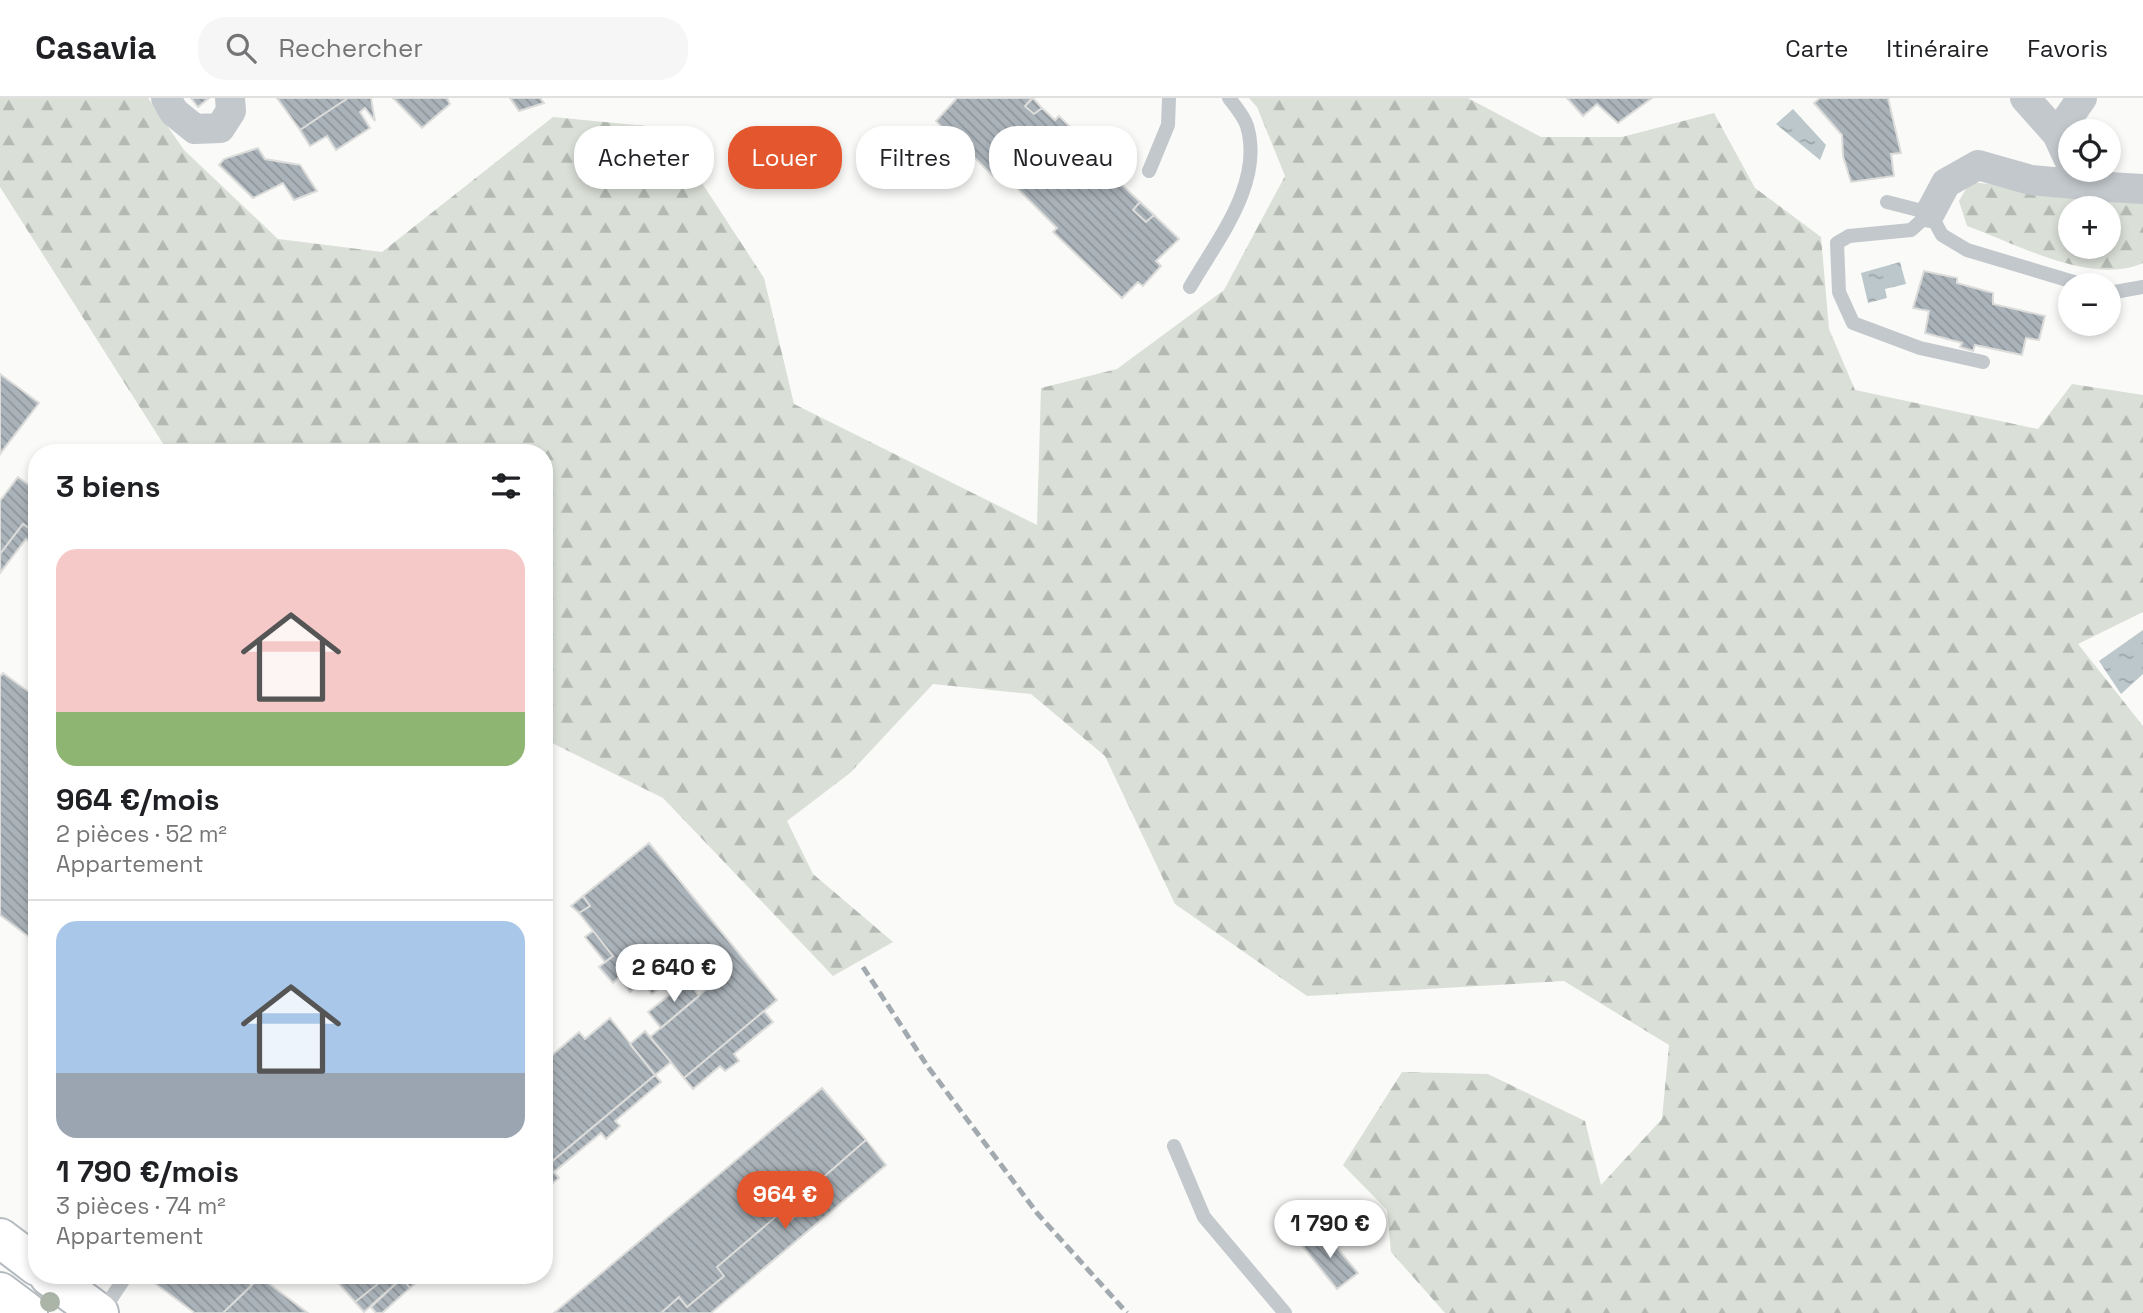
<!DOCTYPE html>
<html lang="fr">
<head>
<meta charset="utf-8">
<style>
	:root { --surface:#fff; --page:#f6f6f6; --text:#202124; --muted:#757577; --line:#e0e0e0; --accent:#e4572e }
	body { margin:0; font-family:"Space Grotesk",sans-serif; background:var(--page); color:var(--text); height:100vh; display:flex; flex-direction:column; font-size:26px; white-space:nowrap }
	* { box-sizing:border-box; margin:0 }
	p { font-size:23px; color:var(--muted) }
	.icon { flex:none; width:38px; height:38px; fill:none; stroke:currentColor; stroke-width:2; stroke-linecap:round; stroke-linejoin:round }
	.map { position:relative; flex:1; overflow:hidden }
	.drawer { position:absolute; left:28px; top:346px; width:525px; height:840px; display:flex; flex-direction:column; background:var(--surface); border-radius:28px; box-shadow:0 4px 10px #0003 }
	.drawer>* { flex:none }
	.top-card { position:absolute; left:574px; top:28px; width:665px; height:63px; display:flex; gap:14px }
	.controls { position:absolute; left:2058px; top:21px; display:grid; gap:14px }
	.controls a { display:grid; place-items:center; width:63px; height:63px; border-radius:50%; background:var(--surface); box-shadow:0 4px 10px #0003; font-size:35px }
	.price { position:absolute; translate:-50% -60px; padding:0 16px; border-radius:24px; background:#fff; color:#222; font-size:23px; line-height:46px; filter:drop-shadow(0 2px 4px #0008) }
	.price::after { content:''; position:absolute; left:50%; top:42px; width:21px; height:16px; margin-left:-10px; background:inherit; clip-path:polygon(0 0,100% 0,50% 100%) }
	.price.current { background:var(--accent); color:#fff }
	ul { padding:0; list-style:none }
	li { display:grid; align-content:center; gap:14px; height:371px; padding:0 28px }
	li+li { border-top:2px solid var(--line) }
	li span { display:grid; place-items:center; height:217px; border-radius:21px; color:#555 }
	li>.icon { margin-inline-start:auto }
	span .icon { width:126px; height:126px; fill:#fffc; stroke-width:1 }
	li b { font-size:30px }
	h2 { display:flex; justify-content:space-between; align-items:center; height:84px; padding:0 28px; font-size:30px }
	.tag { padding:0 24px; border-radius:28px; background:var(--surface); box-shadow:0 4px 10px #0003; font-size:24px; line-height:63px }
	.tag.current { background:var(--accent); color:#fff }
	header { display:flex; align-items:center; gap:42px; box-sizing:border-box; height:98px; padding:0 35px; background:var(--surface); border-bottom:2px solid var(--line) }
	header strong { font-size:33px }
	nav { display:flex; gap:38px; margin-inline-start:auto; font-size:24px }
	.search { width:490px; height:63px; background:var(--page); display:flex; align-items:center; gap:18px; box-sizing:border-box; padding:0 24px; border-radius:28px; color:var(--muted); font-size:26px }
	.map>svg:first-child { display:block }
	.forest { fill:url(#forest-firs); fill-rule:evenodd }
	.water { fill:url(#water-ripples) }
	.building { fill:url(#building-back-hatch); stroke:#dcdcda; stroke-width:2 }
	.lines { fill:none; stroke-linecap:round; stroke-linejoin:round }
	.secondary-casing { stroke:#b3babf; stroke-width:42 }
	.lane { stroke:#c3c8cc; stroke-width:14 }
	.street { stroke:#c3c8cc; stroke-width:30 }
	.secondary { stroke:#fff; stroke-width:38 }
	.rail { stroke:#a2aab0; stroke-width:5; stroke-dasharray:10 5; stroke-linecap:butt }
	.tree { fill:#aab4a7 }
</style>
</head>
<body>
<header>
<strong>Casavia</strong>
<div class="search"><svg class="icon" aria-label="search" viewBox="0 0 24 24"><circle cx="10" cy="10" r="6"/><path d="M15 15l6 6"/></svg>Rechercher</div>
<nav><a>Carte</a><a>Itinéraire</a><a>Favoris</a></nav>
</header>
<div class="map">
<svg width="2143" height="1215" viewBox="0 0 2143 1215">
	<defs>
		<pattern id="forest-firs" width="22" height="20" patternUnits="userSpaceOnUse" patternTransform="scale(1.75)"><rect width="22" height="20" fill="#dadfd7"/><path d="M5 1l3.5 6h-7zM16 11l3.5 6h-7z" fill="#b4b9b4"/></pattern>
		<pattern id="water-ripples" width="26" height="14" patternUnits="userSpaceOnUse" patternTransform="scale(1.75)"><rect width="26" height="14" fill="#bbc7cb"/><path d="M2 4q2-2 4 0t4 0M15 11q2-2 4 0t4 0" fill="none" stroke="#9ca6aa"/></pattern>
		<pattern id="building-back-hatch" width="6" height="6" patternUnits="userSpaceOnUse" patternTransform="scale(1.75)"><rect width="6" height="6" fill="#aab3b9"/><path d="M-1 5l2 2M0 0l6 6M5-1l2 2" fill="none" stroke="#8e969c"/></pattern>
	</defs>
	<rect width="100%" height="100%" fill="#fafaf8"/>
	<!-- forest -->
	<path class="forest" d="M 0,0 L 148,0 L 184,52 L 278,141 L 382,154 L 553,19 L 666,30 L 764,180 L 794,306 L 1037,427 L 1041,290 L 1117,271 L 1224,192 L 1285,78 L 1257,9 L 1249,0 L 1468,0 L 1541,39 L 1622,39 L 1714,15 L 1755,90 L 1821,139 L 1829,231 L 1855,292 L 2038,331 L 2072,286 L 2143,297 L 2143,514 L 2078,546 L 2143,628 L 2143,1215 L 1445,1215 L 1391,1154 L 1387,1112 L 1343,1067 L 1402,974 L 1488,976 L 1585,1023 L 1601,1087 L 1662,1021 L 1669,947 L 1564,883 L 1307,898 L 1175,806 L 1105,658 L 1031,596 L 933,586 L 850,675 L 787,723 L 813,776 L 893,844 L 833,878 L 663,700 L 544,641 L 544,355 L 169,355 L 0,89 Z
		M 1970,84 L 2143,101 L 2143,165 C 2092,188 2017,146 1967,128 L 1959,103 ZM 2070,110 L 2109,110 L 2109,149 L 2070,149 Z"/>
	<!-- water -->
	<path class="water" d="M 1793,11 L 1826,47 L 1820,62 L 1776,26 Z
		M 1900,164 L 1906,186 L 1885,191 L 1887,200 L 1868,205 L 1861,175 Z
		M 2143,532 L 2143,576 L 2121,596 L 2099,563 Z"/>
	<!-- building -->
	<path class="building" d="M 191,0 L 209,0 L 198,9 Z
		M 277,0 L 348,0 L 300,32 Z
		M 348,0 L 371,0 L 375,23 L 365,10 L 360,14 L 370,30 L 336,52 L 327,38 L 310,48 L 300,32 Z
		M 393,0 L 447,0 L 450,6 L 422,30 Z
		M 510,0 L 540,0 L 544,5 L 519,13 Z
		M 957,0 L 1032,0 L 1025,8 L 1034,16 L 1042,10 L 1055,22 L 1059,18 L 1082,41 L 1074,48 L 1089,63 L 1097,55 L 1121,79 L 1118,83 L 1140,104 L 1133,112 L 1146,124 L 1154,117 L 1179,141 L 1156,163 L 1161,168 L 1143,188 L 1138,184 L 1122,200 L 1053,134 L 1057,130 L 999,72 L 993,78 L 972,57 L 966,63 L 942,40 L 948,35 L 936,23 Z
		M 1033,0 L 1042,10 L 1034,16 L 1025,8 Z
		M 1567,0 L 1652,0 L 1618,25 L 1597,6 L 1583,18 Z
		M 1820,0 L 1888,0 L 1901,55 L 1891,56 L 1894,78 L 1851,84 L 1843,58 L 1842,37 L 1814,5 Z
		M 1082,41 L 1097,55 L 1089,63 L 1074,48 Z
		M 258,50 L 265,61 L 300,67 L 317,93 L 294,102 L 283,85 L 253,100 L 219,67 L 224,61 Z
		M 1140,104 L 1154,117 L 1146,124 L 1133,112 Z
		M 1924,173 L 1957,180 L 1957,185 L 1993,195 L 1993,206 L 2045,218 L 2039,242 L 2026,240 L 2022,257 L 1975,247 L 1973,253 L 1960,249 L 1962,245 L 1925,235 L 1929,213 L 1913,210 Z
		M 0,276 L 39,305 L 0,356 Z
		M 18,379 L 37,393 L 37,436 L 23,426 L 0,456 L 0,403 Z
		M 23,426 L 37,436 L 37,450 L 26,441 L 0,475 L 0,456 Z
		M 3,575 L 37,600 L 37,845 L 0,817 L 0,579 Z
		M 649,745 L 777,902 L 684,980 L 650,939 L 708,890 L 689,868 L 652,896 L 642,884 L 630,894 L 619,879 L 613,885 L 599,869 L 613,858 L 579,815 L 590,808 L 583,798 Z
		M 583,798 L 590,808 L 579,815 L 571,808 Z
		M 593,833 L 613,858 L 605,864 L 585,839 Z
		M 687,883 L 699,898 L 661,930 L 648,914 Z
		M 764,913 L 773,924 L 734,956 L 739,963 L 725,973 L 720,968 L 693,991 L 684,980 Z
		M 610,920 L 655,977 L 544,1070 L 544,976 L 548,973 L 544,964 L 579,934 L 585,941 Z
		M 645,933 L 671,964 L 655,977 L 630,946 Z
		M 655,977 L 661,984 L 615,1023 L 620,1028 L 606,1041 L 601,1035 L 554,1074 L 559,1080 L 545,1092 L 544,1070 Z
		M 822,990 L 866,1042 L 818,1084 L 825,1093 L 787,1125 L 779,1116 L 717,1169 L 724,1178 L 687,1209 L 679,1199 L 661,1215 L 554,1215 Z
		M 866,1042 L 886,1067 L 711,1215 L 661,1215 L 679,1199 L 687,1209 L 724,1178 L 717,1169 L 779,1116 L 787,1125 L 825,1093 L 818,1084 Z
		M 1323,1133 L 1358,1175 L 1337,1191 L 1303,1149 Z
		M 145,1178 L 240,1178 L 252,1187 L 223,1215 L 195,1215 Z
		M 332,1178 L 388,1178 L 355,1204 Z
		M 388,1178 L 423,1179 L 410,1190 L 402,1180 L 364,1214 L 355,1204 Z
		M 260,1179 L 308,1215 L 223,1215 Z
		M 402,1180 L 410,1190 L 382,1215 L 376,1215 L 371,1209 Z"/>
	<g class="lines">
		<defs>
			<path id="secondary" d="M 0,1140 L 37,1168
				M 49,1178 L 99,1215
				M 0,1194 L 28,1215"/>
		</defs>
		<!-- secondary casing -->
		<use href="#secondary" class="secondary-casing"/>
		<!-- lane -->
		<path class="lane" d="M 1149,73 L 1168,27 L 1169,0
			M 1887,104 L 1930,115 L 1942,137 L 1967,152 L 2084,187
			M 1930,115 L 1911,132 L 1849,138 L 1837,145 L 1839,194 L 1853,225 L 1920,250 L 1983,264
			M 1190,189 C 1217,142 1264,85 1247,28 C 1244,18 1235,8 1229,0
			M 2109,195 L 2143,189
			M 1174,1048 L 1204,1119 L 1285,1215
			M 102,1214 L 126,1178"/>
		<!-- street -->
		<path class="street" d="M 166,0 L 174,14 L 195,31 L 220,30 L 231,13 L 230,0
			M 2025,0 L 2057,36
			M 2070,64 L 2057,36 L 2082,0
			M 2093,80 L 2109,89 L 2143,91
			M 1930,115 L 1946,85 L 1978,67 L 2031,82 L 2109,89"/>
		<!-- secondary -->
		<use href="#secondary" class="secondary"/>
		<!-- rail -->
		<path class="rail" d="M 863,869 L 928,969 L 1037,1115 L 1127,1215"/>
	</g>
	<!-- trees -->
	<circle class="tree" cx="50" cy="1204" r="10"/>
</svg>
<div class="controls">
<a><svg class="icon" aria-label="locate" viewBox="0 0 24 24"><circle cx="12" cy="12" r="6"/><path d="M12 2v4M12 18v4M2 12h4M18 12h4"/></svg></a>
<a>+</a>
<a>−</a>
</div>
<b class="price" style="left:674px;top:906px">2 640 €</b>
<b class="price current" style="left:785px;top:1133px">964 €</b>
<b class="price" style="left:1330px;top:1162px">1 790 €</b>
<div class="top-card">
<a class="tag">Acheter</a>
<a class="tag current">Louer</a>
<a class="tag">Filtres</a>
<a class="tag">Nouveau</a>
</div>
<section class="drawer">
<h2>3 biens<svg class="icon" aria-label="filters" viewBox="0 0 24 24"><path d="M4 7h16M4 17h16"/><circle cx="9" cy="7" r="2"/><circle cx="15" cy="17" r="2"/></svg></h2>
<ul>
<li><span style="background:linear-gradient(#f6c9c9 75%,#8fb573 0)"><svg class="icon" aria-label="home" viewBox="0 0 24 24"><path d="M3 11l9-7 9 7M6 9v11h12V9"/></svg></span><div><b>964 €/mois</b><p>2 pièces · 52 m²</p><p>Appartement</p></div></li>
<li><span style="background:linear-gradient(#a9c7e8 70%,#9aa5b1 0)"><svg class="icon" aria-label="home" viewBox="0 0 24 24"><path d="M3 11l9-7 9 7M6 9v11h12V9"/></svg></span><div><b>1 790 €/mois</b><p>3 pièces · 74 m²</p><p>Appartement</p></div></li>
</ul>
</section>
</div>
</body>
</html>
